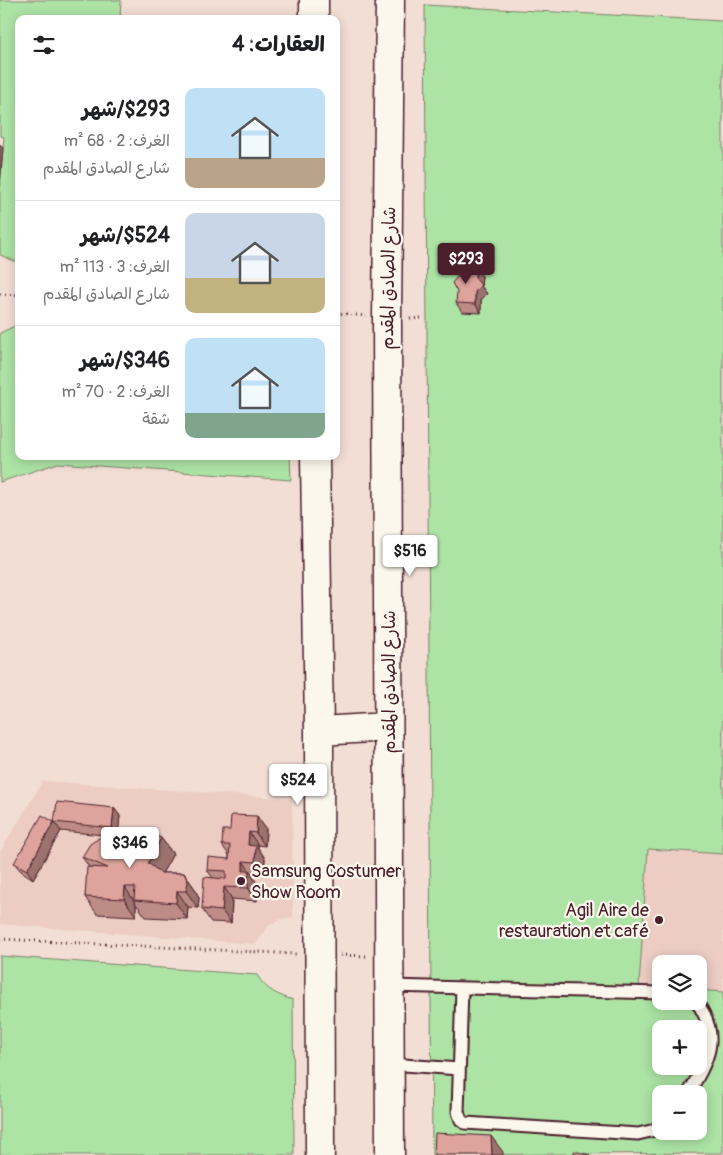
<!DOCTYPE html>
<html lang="ar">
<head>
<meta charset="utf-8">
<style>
	:root { --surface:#fff; --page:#f6f6f6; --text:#202124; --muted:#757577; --line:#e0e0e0; --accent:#4a1f2b }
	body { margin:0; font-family:Pangolin,"Playpen Sans Arabic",sans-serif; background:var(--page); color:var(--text); direction:rtl; height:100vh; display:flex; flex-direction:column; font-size:19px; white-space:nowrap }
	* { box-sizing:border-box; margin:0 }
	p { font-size:16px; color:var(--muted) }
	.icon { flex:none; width:28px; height:28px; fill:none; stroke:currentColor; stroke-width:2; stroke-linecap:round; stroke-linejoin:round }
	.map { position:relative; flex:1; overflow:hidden; direction:ltr }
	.drawer { position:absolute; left:15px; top:15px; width:325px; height:445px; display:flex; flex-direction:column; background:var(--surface); border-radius:10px; box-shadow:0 2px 12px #0003; direction:rtl }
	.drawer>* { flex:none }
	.buttons { position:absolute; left:652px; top:955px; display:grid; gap:10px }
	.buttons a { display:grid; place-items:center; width:55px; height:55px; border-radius:10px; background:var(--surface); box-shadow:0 2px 12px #0003; font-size:25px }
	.price { position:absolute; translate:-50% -42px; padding:0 11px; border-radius:5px; background:#fff; color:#222; font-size:16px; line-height:32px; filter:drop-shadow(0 1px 2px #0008) }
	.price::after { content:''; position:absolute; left:50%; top:30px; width:15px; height:11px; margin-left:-8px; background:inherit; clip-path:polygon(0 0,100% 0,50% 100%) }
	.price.selected { background:var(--accent); color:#fff }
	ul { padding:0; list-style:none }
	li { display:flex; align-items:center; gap:15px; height:125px; padding:0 15px }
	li+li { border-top:1px solid var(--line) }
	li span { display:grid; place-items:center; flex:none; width:140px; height:100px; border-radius:10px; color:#555 }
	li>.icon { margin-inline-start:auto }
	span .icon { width:60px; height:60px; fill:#fffc; stroke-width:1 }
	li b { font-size:21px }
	h2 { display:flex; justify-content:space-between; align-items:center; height:60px; padding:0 15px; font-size:21px }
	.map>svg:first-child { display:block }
	.built { fill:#ecccc3 }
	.green { fill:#ade3a5; stroke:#7c8168; fill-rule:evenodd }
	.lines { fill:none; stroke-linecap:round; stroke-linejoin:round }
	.service-casing { stroke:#4a1f2b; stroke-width:15 }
	.secondary-casing { stroke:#4a1f2b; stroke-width:31 }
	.path { stroke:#4a1f2b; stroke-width:3; stroke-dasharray:1 4; stroke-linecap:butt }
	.service { stroke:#fbf7ec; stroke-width:11 }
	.secondary { stroke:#fbf7ec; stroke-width:28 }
	.wall { fill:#be8c86; stroke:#4a1f2b }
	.shaded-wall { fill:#9b726d; stroke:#4a1f2b }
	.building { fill:#dda39c; stroke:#4a1f2b }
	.poi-dot { fill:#4a1f2b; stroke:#fbf7ec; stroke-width:2 }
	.labels { text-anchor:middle; stroke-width:4.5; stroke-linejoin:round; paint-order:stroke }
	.street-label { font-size:18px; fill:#4a1f2b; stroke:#fbf7ec }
	.poi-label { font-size:18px; fill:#4a1f2b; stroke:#fbf7ec; text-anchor:start }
</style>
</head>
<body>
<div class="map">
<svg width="723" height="1155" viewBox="0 0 723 1155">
	<rect width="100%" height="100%" fill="#f2ded4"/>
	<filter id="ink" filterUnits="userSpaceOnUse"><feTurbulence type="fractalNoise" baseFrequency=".02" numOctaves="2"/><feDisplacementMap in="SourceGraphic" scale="10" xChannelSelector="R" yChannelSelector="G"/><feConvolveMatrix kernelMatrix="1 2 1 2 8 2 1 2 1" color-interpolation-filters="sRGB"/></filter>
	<g filter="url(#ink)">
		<!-- built -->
		<path class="built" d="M 43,781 L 292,799 L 293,918 L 281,919 L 267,927 L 256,944 L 0,924 L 0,852 Z
			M 648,849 L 723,854 L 723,992 L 699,990 L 699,964 L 661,964 L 661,988 L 639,987 Z"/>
		<!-- green -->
		<path class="green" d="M 0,0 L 121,0 L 120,19 L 19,19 L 19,263 L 0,255 L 0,186 L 4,137 L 0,136 Z
			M 425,5 L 723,21 L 723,854 L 648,849 L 639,986 L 661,988 L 661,1001 L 699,1001 L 699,990 L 723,992 L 723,1153 L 432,1155 ZM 661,1029 L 699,1029 L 699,1066 L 661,1066 ZM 661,1094 L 699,1094 L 699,1131 L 661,1131 Z
			M 19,324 L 19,456 L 290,456 L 291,480 L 58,463 L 0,482 L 0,333 Z
			M 0,956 L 257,975 C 266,990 277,995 293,1000 L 294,1155 L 0,1155 Z"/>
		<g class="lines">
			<defs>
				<path id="service" d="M 390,986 L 661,993
					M 462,988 L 458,1112 L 461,1120 L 465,1123 L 638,1134 L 655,1130 L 661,1123
					M 390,1064 L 459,1069
					M 688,1094 C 708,1060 722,1037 696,1001"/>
				<path id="secondary" d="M 390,0 L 387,319 L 390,1155
					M 314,19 L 314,0
					M 315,456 L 319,731 L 320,1155
					M 319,731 L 388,727"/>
			</defs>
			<!-- service casing -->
			<use href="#service" class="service-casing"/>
			<!-- secondary casing -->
			<use href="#secondary" class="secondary-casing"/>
			<!-- path -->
			<path class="path" d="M 0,294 L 19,295
				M 336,313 L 366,316
				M 410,319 L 421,318
				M 0,939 L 297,954
				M 340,955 L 366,956"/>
			<!-- service -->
			<use href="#service" class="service"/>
			<!-- secondary -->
			<use href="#secondary" class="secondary"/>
		</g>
		<!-- wall -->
		<path class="wall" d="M 482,276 L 481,286 L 487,294 L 481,300 L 481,313 L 462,312 L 456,303 Z
			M 114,808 L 120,816 L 118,830 L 161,838 L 173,854 L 162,873 L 184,873 L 195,889 L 199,898 L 198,908 L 188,907 L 187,919 L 146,917 L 136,904 L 136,916 L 97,914 L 85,897 L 89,867 L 82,857 L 104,835 L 61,831 L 33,879 L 21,871 L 14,863 L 54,822 Z
			M 266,829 L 265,846 L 258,845 L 258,848 L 265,858 L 264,874 L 252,874 L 252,876 L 258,884 L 257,901 L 232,899 L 231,923 L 211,922 L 202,909 L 213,878 L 207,870 L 229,859 L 229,855 L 222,845 L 230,830 Z"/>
		<!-- shaded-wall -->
		<path class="shaded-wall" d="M 0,144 L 3,148 L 0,186 Z
			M 476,267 L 482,276 L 481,286 L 487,294 L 481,300 L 481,313 L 475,304 L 475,278 Z
			M 114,808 L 120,816 L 118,837 L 112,828 Z
			M 257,816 L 266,829 L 265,846 L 256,833 Z
			M 54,822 L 61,831 L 33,879 L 27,870 Z
			M 249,832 L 258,845 L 258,848 L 265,858 L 264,874 L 255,862 L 248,845 Z
			M 161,838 L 173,854 L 159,879 L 148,863 Z
			M 243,861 L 252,874 L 252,876 L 258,884 L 257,901 L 248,888 L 243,871 Z
			M 184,873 L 195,889 L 199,898 L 198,908 L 186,891 Z
			M 125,887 L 136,904 L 136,916 L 124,899 Z
			M 224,887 L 232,899 L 231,923 L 222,911 Z
			M 177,891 L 188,907 L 187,919 L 176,903 Z
			M 491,1136 L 503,1152 L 503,1155 L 492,1155 Z"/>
		<!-- building -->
		<path class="building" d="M 457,266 L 476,267 L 475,278 L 481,285 L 475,292 L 475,304 L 456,303 L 457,292 L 452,283 L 457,277 Z
			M 57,802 L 114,808 L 112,828 L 54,822 L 27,870 L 14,863 L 42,815 L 54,822 Z
			M 231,815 L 257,816 L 256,833 L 249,832 L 248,845 L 256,846 L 255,862 L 243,861 L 243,871 L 249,871 L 248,888 L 224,887 L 222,911 L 202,909 L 204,877 L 226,879 L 226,871 L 207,870 L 208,857 L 229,859 L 230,845 L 222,845 L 223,830 L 230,830 Z
			M 134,829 L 148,832 L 161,838 L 148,863 L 161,873 L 184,873 L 188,882 L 186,891 L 177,891 L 176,903 L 134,900 L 135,887 L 125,887 L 124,899 L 85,897 L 87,867 L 108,868 L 82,857 L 90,844 L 110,831 Z
			M 435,1133 L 491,1136 L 492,1155 L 434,1155 Z
			M 574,1151 L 590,1155 L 574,1155 Z"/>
	</g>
	<!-- markers -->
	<g class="poi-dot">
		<circle cx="241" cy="881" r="5"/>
		<circle cx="659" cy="920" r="5"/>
	</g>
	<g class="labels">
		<!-- street labels -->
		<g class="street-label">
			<text transform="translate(388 278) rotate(-89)" y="6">شارع الصادق المقدم</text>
			<text transform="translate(389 682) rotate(-90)" y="6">شارع الصادق المقدم</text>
		</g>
		<!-- poi labels -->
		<g class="poi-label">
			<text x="251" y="877">Samsung Costumer<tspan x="251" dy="21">Show Room</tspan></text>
			<text x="649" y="916" text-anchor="end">Agil Aire de<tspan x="649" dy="21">restauration et café</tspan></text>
		</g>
	</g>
</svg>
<div class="buttons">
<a><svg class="icon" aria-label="layers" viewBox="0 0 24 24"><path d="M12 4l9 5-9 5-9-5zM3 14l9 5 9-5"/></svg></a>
<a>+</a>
<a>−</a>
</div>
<b class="price selected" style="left:466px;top:285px">$293</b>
<b class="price" style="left:410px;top:577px">$516</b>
<b class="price" style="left:298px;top:806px">$524</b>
<b class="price" style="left:130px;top:869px">$346</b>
<section class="drawer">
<h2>العقارات: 4<svg class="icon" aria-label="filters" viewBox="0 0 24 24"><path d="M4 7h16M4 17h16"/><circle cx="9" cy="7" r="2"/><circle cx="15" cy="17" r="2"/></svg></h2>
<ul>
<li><span style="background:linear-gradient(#bfe0f5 70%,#b9a48a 0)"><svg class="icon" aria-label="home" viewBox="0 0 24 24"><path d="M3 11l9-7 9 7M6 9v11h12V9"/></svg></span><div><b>$293/شهر</b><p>الغرف: 2 · 68 m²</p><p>شارع الصادق المقدم</p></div></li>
<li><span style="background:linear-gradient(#c9d6e8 65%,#c2b280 0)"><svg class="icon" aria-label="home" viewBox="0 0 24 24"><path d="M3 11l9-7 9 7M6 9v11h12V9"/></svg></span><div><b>$524/شهر</b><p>الغرف: 3 · 113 m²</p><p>شارع الصادق المقدم</p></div></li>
<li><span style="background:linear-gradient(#bfe0f5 75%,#7fa58c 0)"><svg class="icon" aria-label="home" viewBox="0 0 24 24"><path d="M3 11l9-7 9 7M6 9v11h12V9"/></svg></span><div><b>$346/شهر</b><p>الغرف: 2 · 70 m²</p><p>شقة</p></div></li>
</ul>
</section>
</div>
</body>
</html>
